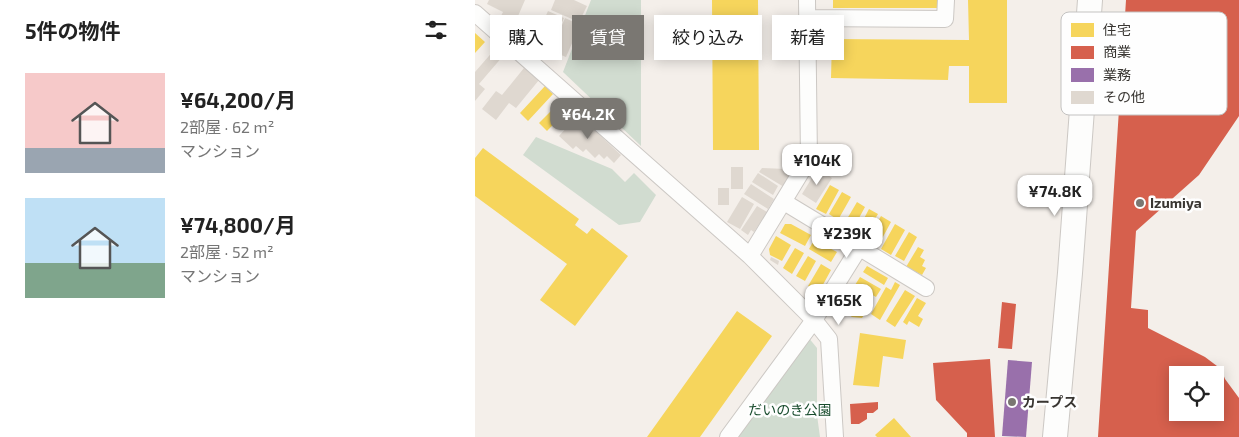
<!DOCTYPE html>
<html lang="ja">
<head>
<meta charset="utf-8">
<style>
	:root { --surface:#fff; --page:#f2f2f2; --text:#222; --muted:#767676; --accent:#7a7772 }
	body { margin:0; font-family:"Exo 2","Noto Sans JP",sans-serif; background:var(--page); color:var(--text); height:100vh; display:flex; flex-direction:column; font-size:19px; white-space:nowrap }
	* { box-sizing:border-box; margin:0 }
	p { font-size:16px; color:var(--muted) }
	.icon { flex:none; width:28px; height:28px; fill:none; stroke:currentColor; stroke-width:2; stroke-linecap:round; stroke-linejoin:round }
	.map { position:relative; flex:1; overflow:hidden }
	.panel { display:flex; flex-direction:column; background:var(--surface); width:475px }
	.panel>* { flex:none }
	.hud { position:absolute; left:15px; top:15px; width:475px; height:45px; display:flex; gap:10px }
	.fabs { position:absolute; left:694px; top:366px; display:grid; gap:10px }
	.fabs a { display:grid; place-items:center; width:55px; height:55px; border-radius:0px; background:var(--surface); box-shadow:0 2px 12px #0003; font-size:25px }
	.price { position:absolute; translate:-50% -42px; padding:0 11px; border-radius:10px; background:#fff; color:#222; font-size:16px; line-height:32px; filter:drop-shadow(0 1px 2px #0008) }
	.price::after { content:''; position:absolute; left:50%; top:30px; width:15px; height:11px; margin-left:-8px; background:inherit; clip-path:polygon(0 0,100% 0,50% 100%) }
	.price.current { background:var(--accent); color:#fff }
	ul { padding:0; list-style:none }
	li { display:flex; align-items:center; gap:15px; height:125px; padding:0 25px }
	li span { display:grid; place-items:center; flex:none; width:140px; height:100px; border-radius:0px; color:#555 }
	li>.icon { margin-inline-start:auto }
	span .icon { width:60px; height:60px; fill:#fffc; stroke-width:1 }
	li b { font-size:21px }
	h2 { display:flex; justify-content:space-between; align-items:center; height:60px; padding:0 25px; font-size:21px }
	.tag { padding:0 18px; border-radius:0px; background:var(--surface); box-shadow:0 2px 12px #0003; font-size:18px; line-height:45px }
	.tag.current { background:var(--accent); color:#fff }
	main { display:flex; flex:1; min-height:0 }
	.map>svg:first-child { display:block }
	.green { fill:#d1dcd0 }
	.homes { fill:#f6d55c }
	.shops { fill:#d6604d; fill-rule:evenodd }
	.offices { fill:#9970ab }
	.building { fill:#dfd8d0 }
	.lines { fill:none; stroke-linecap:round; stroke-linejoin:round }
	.street-casing { stroke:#ccc8c4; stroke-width:18 }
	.secondary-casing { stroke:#ccc8c4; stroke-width:26 }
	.street { stroke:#fdfdfc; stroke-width:16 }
	.secondary { stroke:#fdfdfc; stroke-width:24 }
	.poi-dot { fill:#7a7772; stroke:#fefefe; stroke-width:2 }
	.labels { text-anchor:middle; stroke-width:5; stroke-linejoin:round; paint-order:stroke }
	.poi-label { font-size:14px; font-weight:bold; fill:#393632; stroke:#fefefe; text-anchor:start }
	.park-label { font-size:14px; fill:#184c2d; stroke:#fefefe }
	.key { fill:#fefefe; stroke:#c3c2c1; stroke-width:1 }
	.key-label { font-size:14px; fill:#393632 }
</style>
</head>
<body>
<main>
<section class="panel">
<h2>5件の物件<svg class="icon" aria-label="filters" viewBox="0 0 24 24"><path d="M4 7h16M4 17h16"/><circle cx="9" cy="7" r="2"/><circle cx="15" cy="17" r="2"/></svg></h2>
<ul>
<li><span style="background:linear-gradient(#f6c9c9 75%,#9aa5b1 0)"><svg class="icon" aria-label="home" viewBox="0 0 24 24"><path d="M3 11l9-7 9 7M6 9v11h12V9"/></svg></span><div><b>¥64,200/月</b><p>2部屋 · 62 m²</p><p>マンション</p></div></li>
<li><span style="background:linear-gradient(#bfe0f5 65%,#7fa58c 0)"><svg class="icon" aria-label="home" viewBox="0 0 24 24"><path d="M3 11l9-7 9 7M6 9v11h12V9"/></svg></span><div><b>¥74,800/月</b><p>2部屋 · 52 m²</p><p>マンション</p></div></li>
</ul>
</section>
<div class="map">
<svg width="764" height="437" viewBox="0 0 764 437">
	<rect width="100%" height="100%" fill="#f4efea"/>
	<!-- green -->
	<path class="green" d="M 116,0 L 166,0 L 166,146 L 88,72 Z
		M 61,137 L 137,169 L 150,182 L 159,173 L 181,195 L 165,222 L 144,225 L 48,155 Z
		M 333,337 L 342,348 L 342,415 L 345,437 L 261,437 Z"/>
	<!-- homes -->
	<path class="homes" d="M 237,0 L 283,0 L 284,150 L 238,150 Z
		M 358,0 L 462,0 L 462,8 L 358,8 Z
		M 493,0 L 532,0 L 532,103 L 494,103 L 494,66 L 474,66 L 473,80 L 356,78 L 357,39 L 494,40 Z
		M 0,33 L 10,42 L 0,53 Z
		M 70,86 L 78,94 L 53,121 L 45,113 Z
		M 87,100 L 95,107 L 72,131 L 64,123 Z
		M 8,148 L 104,219 L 100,225 L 112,234 L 117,228 L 153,256 L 100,326 L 65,300 L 92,264 L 0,196 L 0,158 Z
		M 355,185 L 364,190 L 351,214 L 341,209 Z
		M 367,192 L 376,197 L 363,220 L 354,214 Z
		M 382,202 L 390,207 L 378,229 L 369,224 Z
		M 394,209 L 403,214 L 391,234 L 383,230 Z
		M 406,216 L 416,222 L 403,246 L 392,240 Z
		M 310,224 L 316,224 L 336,235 L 330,246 L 305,233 Z
		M 420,224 L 430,230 L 416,255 L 406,249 Z
		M 434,232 L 442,237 L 429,261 L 420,256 Z
		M 301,236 L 316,245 L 307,261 L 295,255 L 294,249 Z
		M 339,240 L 362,252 L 356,262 L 334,249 Z
		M 443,247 L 449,250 L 445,257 L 450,260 L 447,266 L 451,268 L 447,275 L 431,267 Z
		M 320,248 L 329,253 L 317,274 L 308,268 Z
		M 333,256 L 341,261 L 330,281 L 321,276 Z
		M 346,264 L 356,270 L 344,292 L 333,286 Z
		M 392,266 L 413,278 L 409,285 L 388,272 Z
		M 385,277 L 406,289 L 401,297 L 380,285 Z
		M 420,282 L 425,285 L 405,320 L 396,314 L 411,287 L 416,290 Z
		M 377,289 L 398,302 L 394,309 L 373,297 Z
		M 430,290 L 440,296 L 420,327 L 411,321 Z
		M 442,298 L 451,303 L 443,316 L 448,319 L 444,327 L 434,321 L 432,325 L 428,322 Z
		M 368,299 L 389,315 L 387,318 L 377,317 L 363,307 Z
		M 262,311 L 297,336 L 225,437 L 172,437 Z
		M 385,333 L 431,340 L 428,359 L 408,356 L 404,387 L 378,385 Z
		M 419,418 L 436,437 L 402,437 L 400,435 Z"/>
	<!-- shops -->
	<path class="shops" d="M 651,0 L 764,0 L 764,116 L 724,175 L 661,231 L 656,308 L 673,310 L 673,328 L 730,357 L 746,369 L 750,379 L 764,398 L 764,437 L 623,437 ZM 702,375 L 740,375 L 740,412 L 702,412 Z
		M 527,302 L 541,304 L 537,349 L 523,348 Z
		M 515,359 L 520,437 L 492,437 L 492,433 L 461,400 L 458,363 Z
		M 403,402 L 403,409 L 398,413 L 392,413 L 392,419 L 384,424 L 376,424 L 375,404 Z"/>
	<!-- offices -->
	<path class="offices" d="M 533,360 L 557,362 L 551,437 L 527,436 Z"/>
	<!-- building -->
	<path class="building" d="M 14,0 L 50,0 L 40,23 L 26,16 L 28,12 L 12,4 Z
		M 80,0 L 99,0 L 112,6 L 104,22 L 76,10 Z
		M 73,11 L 89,18 L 74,49 L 59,42 Z
		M 90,18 L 105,25 L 91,57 L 76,51 Z
		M 20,49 L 28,56 L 4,84 L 10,89 L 0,101 L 0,72 Z
		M 49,68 L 64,80 L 41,108 L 34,103 L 21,120 L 7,109 L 21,91 L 27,95 Z
		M 103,115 L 146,155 L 139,163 L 132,156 L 129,159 L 124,154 L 120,158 L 111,149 L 108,152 L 101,146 L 98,149 L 84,136 Z
		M 256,167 L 268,167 L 268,189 L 256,189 Z
		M 287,168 L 312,169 L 318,173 L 309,187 L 284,172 Z
		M 343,168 L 357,178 L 341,203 L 327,194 Z
		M 283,173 L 303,186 L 298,195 L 277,182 Z
		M 276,184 L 299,199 L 293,209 L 269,194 Z
		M 243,188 L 254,188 L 254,205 L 243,205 Z
		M 267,197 L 279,204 L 265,229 L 252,222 Z
		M 282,206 L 292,212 L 279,232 L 276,230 L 273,235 L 266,230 Z
		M 296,257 L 304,261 L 303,265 L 295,260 Z"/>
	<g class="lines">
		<defs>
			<path id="street" d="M 0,13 L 275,256 L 339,320 L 354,339 L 360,437
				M 333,18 L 470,19 L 471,0
				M 309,202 L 451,288
				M 275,256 L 334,159 L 332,0
				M 253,437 L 339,320 L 384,248"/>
			<path id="secondary" d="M 580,437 L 595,273 L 615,0"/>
		</defs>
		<!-- street casing -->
		<use href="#street" class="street-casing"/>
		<!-- secondary casing -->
		<use href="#secondary" class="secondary-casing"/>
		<!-- street -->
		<use href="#street" class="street"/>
		<!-- secondary -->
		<use href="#secondary" class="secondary"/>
	</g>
	<!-- markers -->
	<g class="poi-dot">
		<circle cx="665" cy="203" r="5"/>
		<circle cx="537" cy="402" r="5"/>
	</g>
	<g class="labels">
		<!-- poi labels -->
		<g class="poi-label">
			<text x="675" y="208">Izumiya</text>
			<text x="547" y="407">カープス</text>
		</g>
		<!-- park labels -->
		<g class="park-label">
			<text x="315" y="415">だいのき公園</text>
		</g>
	</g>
	<!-- legend -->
	<rect x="586" y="12" width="166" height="103" rx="8" class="key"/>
	<rect x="596" y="23" width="23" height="14" fill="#f6d55c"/>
	<rect x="596" y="46" width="23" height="13" fill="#d6604d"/>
	<rect x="596" y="68" width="23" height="14" fill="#9970ab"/>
	<rect x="596" y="91" width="23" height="13" fill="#dfd8d0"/>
	<g class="key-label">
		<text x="628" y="35">住宅</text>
		<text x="628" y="57">商業</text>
		<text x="628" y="80">業務</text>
		<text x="628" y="102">その他</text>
	</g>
</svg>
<div class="fabs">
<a><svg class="icon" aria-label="locate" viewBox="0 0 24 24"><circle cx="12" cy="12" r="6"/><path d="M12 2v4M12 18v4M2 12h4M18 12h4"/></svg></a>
</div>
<b class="price current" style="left:113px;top:140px">¥64.2K</b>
<b class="price" style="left:342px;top:186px">¥104K</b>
<b class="price" style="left:580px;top:217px">¥74.8K</b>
<b class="price" style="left:372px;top:259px">¥239K</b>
<b class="price" style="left:364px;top:326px">¥165K</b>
<div class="hud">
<a class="tag">購入</a>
<a class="tag current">賃貸</a>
<a class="tag">絞り込み</a>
<a class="tag">新着</a>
</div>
</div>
</main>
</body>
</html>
